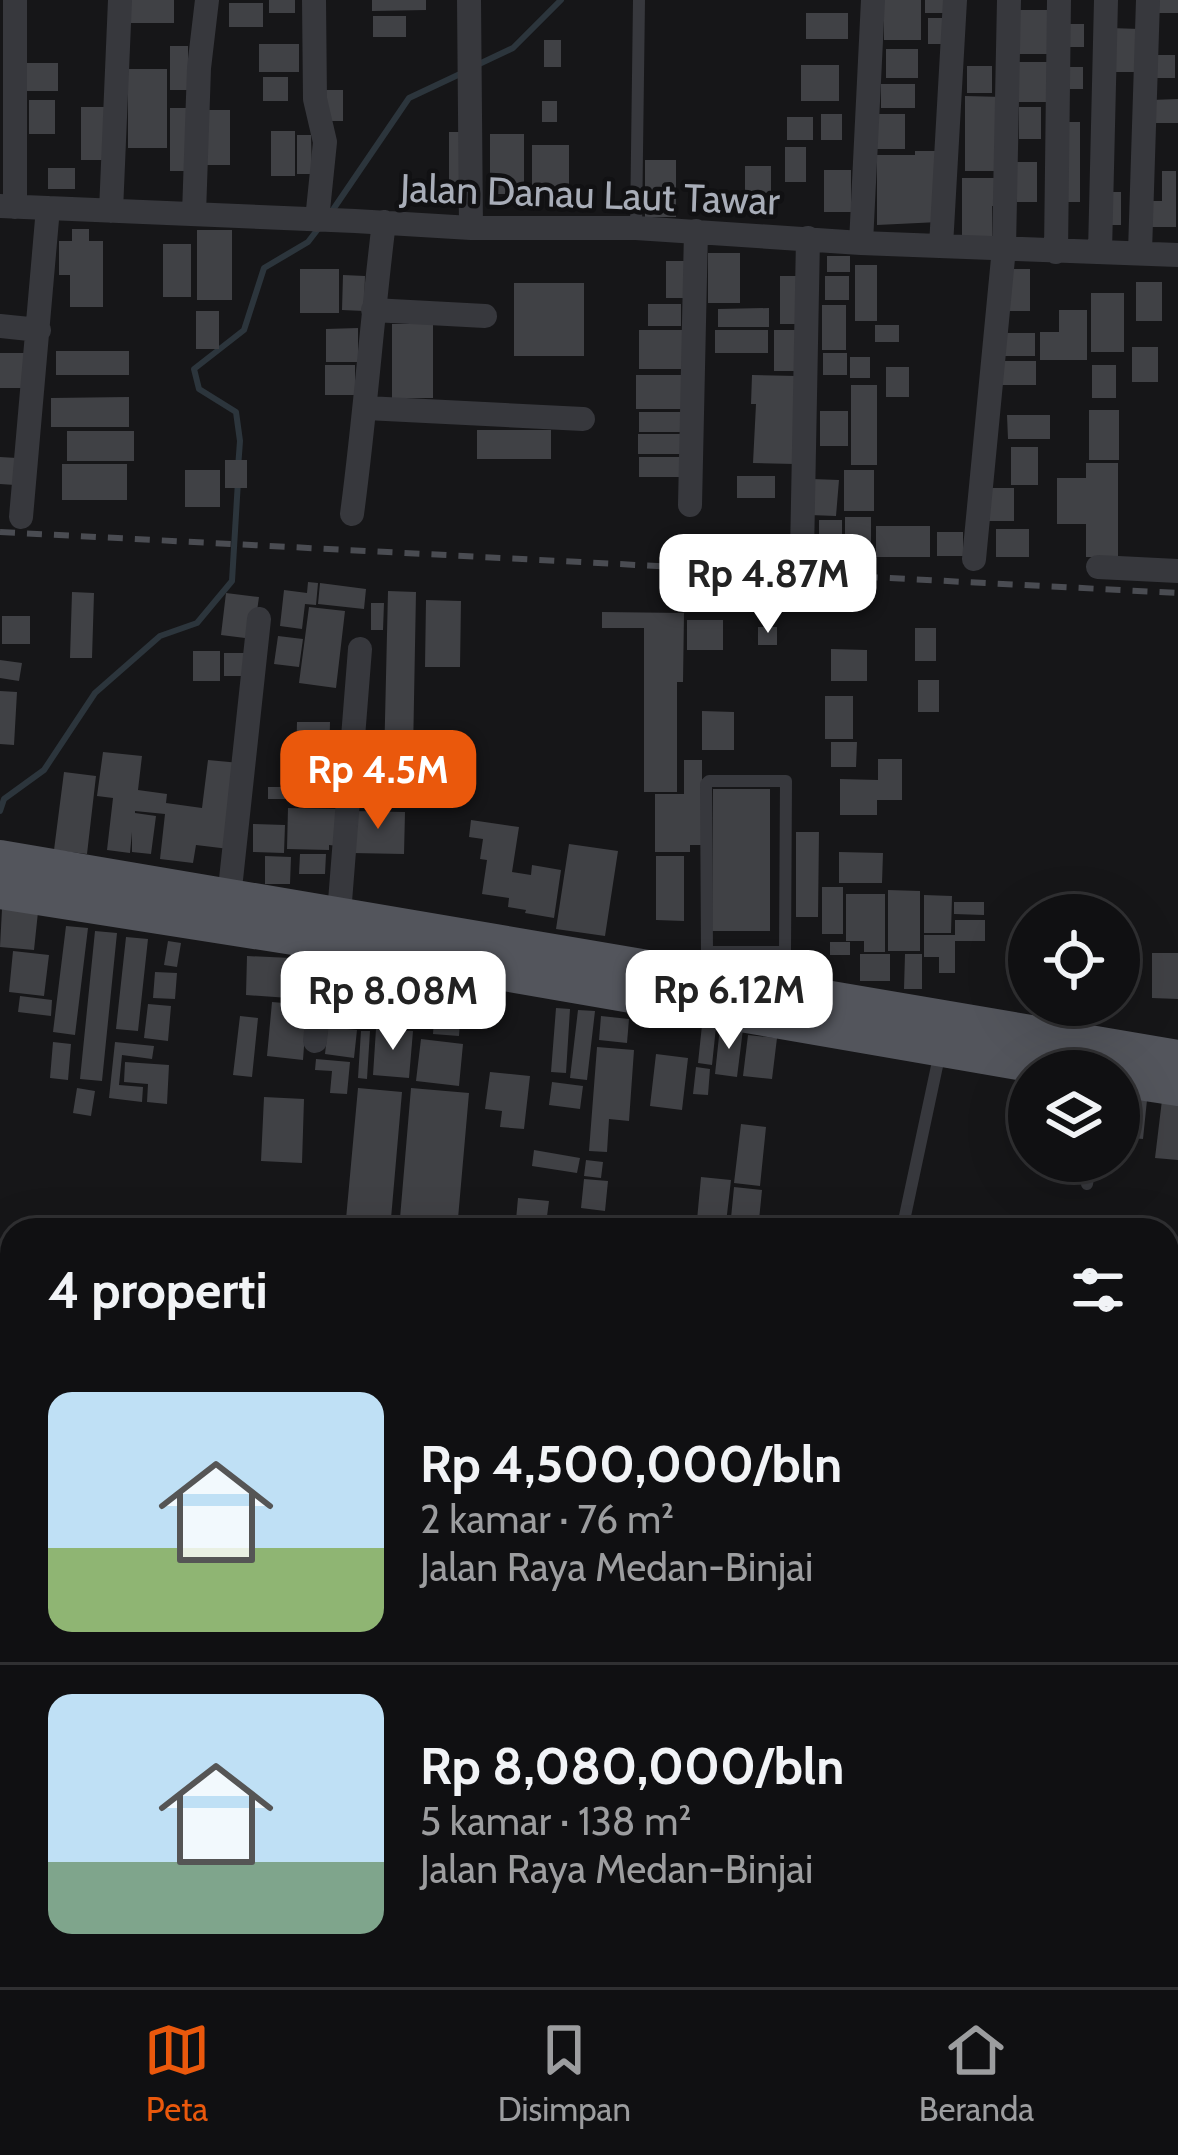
<!DOCTYPE html>
<html lang="id">
<head>
<meta charset="utf-8">
<style>
	:root { --surface:#101012; --page:#1e1e20; --text:#f1f3f6; --muted:#9c9d9f; --line:#303032; --accent:#ea580c }
	body { margin:0; font-family:Cabin,sans-serif; background:var(--page); color:var(--text); height:100vh; display:flex; flex-direction:column; font-size:45px; white-space:nowrap }
	* { box-sizing:border-box; margin:0 }
	p { font-size:39px; color:var(--muted) }
	.icon { flex:none; width:66px; height:66px; fill:none; stroke:currentColor; stroke-width:2; stroke-linecap:round; stroke-linejoin:round }
	.map { position:relative; flex:1; overflow:hidden }
	.side { position:absolute; left:0px; top:1218px; width:1179px; height:771px; display:flex; flex-direction:column; background:var(--surface); border-radius:36px 36px 0 0; box-shadow:0 12px 48px #0002,0 0 0 3px var(--line) }
	.side>* { flex:none }
	.controls { position:absolute; left:1008px; top:894px; display:grid; gap:24px }
	.controls a { display:grid; place-items:center; width:132px; height:132px; border-radius:50%; background:var(--surface); box-shadow:0 12px 48px #0002,0 0 0 3px var(--line); font-size:60px }
	.price { position:absolute; translate:-50% -102px; padding:0 27px; border-radius:24px; background:#fff; color:#222; font-size:39px; line-height:78px; filter:drop-shadow(0 3px 6px #0008) }
	.price::after { content:''; position:absolute; left:50%; top:72px; width:36px; height:27px; margin-left:-18px; background:inherit; clip-path:polygon(0 0,100% 0,50% 100%) }
	.price.active { background:var(--accent); color:#fff }
	ul { padding:0; list-style:none }
	li { display:flex; align-items:center; gap:36px; height:300px; padding:0 48px }
	li+li { border-top:3px solid var(--line) }
	li span { display:grid; place-items:center; flex:none; width:336px; height:240px; border-radius:24px; color:#555 }
	li>.icon { margin-inline-start:auto }
	span .icon { width:144px; height:144px; fill:#fffc; stroke-width:1 }
	li b { font-size:51px }
	h2 { display:flex; justify-content:space-between; align-items:center; height:144px; padding:0 48px; font-size:51px }
	.dock { display:flex; justify-content:space-around; align-items:center; height:168px; border-top:3px solid var(--line); background:var(--surface); font-size:33px; color:var(--muted) }
	.dock a { display:grid; justify-items:center; gap:6px }
	.dock .active { color:var(--accent) }
	.map>svg:first-child { display:block }
	.lines { fill:none; stroke-linecap:round; stroke-linejoin:round }
	.stream { stroke:#2c353c; stroke-width:6 }
	.building { fill:#404145 }
	.service { stroke:#37383d; stroke-width:12 }
	.minor { stroke:#37383d; stroke-width:24 }
	.primary { stroke:#53555c; stroke-width:36 }
	.rail { stroke:#4a4c52; stroke-width:6; stroke-dasharray:15 12; stroke-linecap:butt }
	.labels { text-anchor:middle; stroke-width:9; stroke-linejoin:round; paint-order:stroke }
	.street-label { font-size:39px; fill:#a8adb8; stroke:#111113 }
</style>
</head>
<body>
<div class="map">
<svg width="1178" height="1987" viewBox="0 0 1178 1987">
	<rect width="100%" height="100%" fill="#161618"/>
	<g class="lines">
		<!-- stream -->
		<path class="stream" d="M 477,65 L 513,48 L 561,0
			M 330,214 L 409,98 L 460,74
			M 238,468 L 240,441 L 236,412 L 199,389 L 194,369 L 244,330 L 264,268 L 308,242 L 318,229
			M 0,811 L 4,799 L 44,770 L 95,693 L 160,636 L 197,623 L 232,581 L 238,481"/>
	</g>
	<!-- building -->
	<path class="building" d="M 131,0 L 174,0 L 174,23 L 131,23 Z
		M 269,0 L 295,0 L 295,13 L 269,13 Z
		M 372,0 L 426,0 L 426,10 L 372,11 Z
		M 884,0 L 921,0 L 921,40 L 884,40 Z
		M 925,0 L 949,0 L 949,13 L 925,13 Z
		M 1155,0 L 1178,0 L 1178,13 L 1155,13 Z
		M 229,3 L 263,3 L 263,27 L 229,27 Z
		M 1017,10 L 1051,10 L 1051,54 L 1017,54 Z
		M 806,13 L 848,13 L 848,39 L 806,39 Z
		M 373,16 L 406,16 L 406,37 L 373,37 Z
		M 928,18 L 950,18 L 950,44 L 928,44 Z
		M 1067,24 L 1084,24 L 1084,47 L 1067,47 Z
		M 1110,28 L 1140,29 L 1140,72 L 1110,72 Z
		M 544,40 L 561,40 L 561,67 L 544,67 Z
		M 259,44 L 299,44 L 299,72 L 259,72 Z
		M 170,46 L 188,46 L 188,90 L 170,90 Z
		M 886,49 L 918,49 L 918,78 L 886,78 Z
		M 1149,55 L 1175,55 L 1175,78 L 1149,78 Z
		M 1016,62 L 1052,62 L 1052,102 L 1016,102 Z
		M 27,63 L 58,63 L 58,91 L 27,91 Z
		M 801,65 L 839,65 L 839,101 L 801,101 Z
		M 967,66 L 992,66 L 992,93 L 967,93 Z
		M 1066,67 L 1083,67 L 1083,89 L 1066,89 Z
		M 128,69 L 167,69 L 167,148 L 128,148 Z
		M 263,77 L 288,77 L 288,101 L 263,101 Z
		M 881,84 L 915,84 L 915,108 L 881,108 Z
		M 324,90 L 343,90 L 343,121 L 324,121 Z
		M 965,96 L 1003,97 L 1002,171 L 965,171 Z
		M 1178,99 L 1178,123 L 1151,123 L 1151,100 Z
		M 29,100 L 55,100 L 55,134 L 29,134 Z
		M 542,101 L 557,101 L 557,122 L 542,122 Z
		M 81,107 L 106,107 L 106,160 L 81,160 Z
		M 1019,107 L 1041,107 L 1041,139 L 1019,139 Z
		M 170,108 L 186,108 L 186,171 L 170,171 Z
		M 206,110 L 230,110 L 230,165 L 206,165 Z
		M 821,114 L 842,114 L 842,140 L 821,140 Z
		M 874,114 L 905,114 L 905,149 L 873,149 Z
		M 787,117 L 813,117 L 813,140 L 787,140 Z
		M 1064,122 L 1080,122 L 1080,202 L 1064,202 Z
		M 271,131 L 295,131 L 295,176 L 271,176 Z
		M 449,132 L 464,132 L 464,204 L 449,204 Z
		M 490,134 L 524,134 L 524,194 L 490,194 Z
		M 297,135 L 311,135 L 312,174 L 297,174 Z
		M 532,145 L 569,145 L 569,191 L 532,191 Z
		M 785,147 L 806,147 L 806,182 L 785,182 Z
		M 915,151 L 939,151 L 939,222 L 877,225 L 877,155 L 915,155 Z
		M 645,160 L 676,160 L 676,217 L 645,217 Z
		M 1017,162 L 1037,162 L 1037,202 L 1017,202 Z
		M 745,166 L 771,166 L 771,212 L 745,212 Z
		M 48,168 L 75,168 L 75,189 L 48,189 Z
		M 824,170 L 851,170 L 851,212 L 824,212 Z
		M 1162,171 L 1176,171 L 1176,227 L 1147,227 L 1147,201 L 1162,201 Z
		M 962,178 L 999,178 L 999,206 L 992,206 L 992,241 L 962,241 Z
		M 1104,192 L 1121,192 L 1121,225 L 1104,225 Z
		M 72,229 L 89,229 L 89,241 L 103,241 L 103,307 L 70,307 L 70,275 L 59,275 L 59,241 L 72,241 Z
		M 197,230 L 232,230 L 232,300 L 197,300 Z
		M 163,244 L 191,244 L 191,297 L 163,297 Z
		M 708,253 L 740,253 L 740,303 L 708,303 Z
		M 827,256 L 850,256 L 850,272 L 827,272 Z
		M 666,261 L 690,261 L 690,298 L 666,298 Z
		M 855,265 L 877,265 L 877,321 L 855,321 Z
		M 300,269 L 339,269 L 339,313 L 300,313 Z
		M 1004,269 L 1030,269 L 1030,311 L 1004,311 Z
		M 343,275 L 365,276 L 364,311 L 342,310 Z
		M 780,276 L 802,276 L 802,324 L 780,324 Z
		M 825,276 L 849,276 L 849,300 L 825,300 Z
		M 1136,282 L 1162,282 L 1162,321 L 1136,321 Z
		M 514,283 L 584,283 L 584,356 L 514,356 Z
		M 1091,293 L 1124,293 L 1124,352 L 1091,352 Z
		M 648,304 L 681,304 L 681,326 L 648,326 Z
		M 822,305 L 846,305 L 846,350 L 822,350 Z
		M 769,308 L 769,327 L 718,327 L 718,309 Z
		M 1059,310 L 1087,310 L 1087,360 L 1040,360 L 1040,332 L 1059,332 Z
		M 196,311 L 219,311 L 219,349 L 196,349 Z
		M 392,324 L 433,324 L 433,398 L 392,398 Z
		M 875,325 L 899,325 L 899,342 L 875,342 Z
		M 358,328 L 358,362 L 326,362 L 326,329 Z
		M 639,330 L 684,330 L 684,369 L 639,369 Z
		M 715,330 L 768,330 L 768,353 L 715,353 Z
		M 774,330 L 803,330 L 803,371 L 774,371 Z
		M 1003,333 L 1035,333 L 1035,356 L 1003,356 Z
		M 1132,347 L 1158,347 L 1158,382 L 1132,382 Z
		M 56,351 L 129,351 L 129,375 L 56,375 Z
		M 0,353 L 25,353 L 25,388 L 0,388 Z
		M 823,353 L 847,353 L 847,375 L 823,375 Z
		M 850,357 L 870,357 L 870,378 L 850,378 Z
		M 1000,361 L 1036,361 L 1036,385 L 1000,385 Z
		M 325,365 L 355,365 L 355,395 L 325,395 Z
		M 1092,365 L 1116,365 L 1116,398 L 1092,398 Z
		M 886,367 L 909,367 L 909,397 L 886,397 Z
		M 636,375 L 681,375 L 681,409 L 636,409 Z
		M 752,375 L 797,376 L 795,464 L 753,463 L 756,404 L 751,404 Z
		M 851,385 L 877,385 L 877,465 L 851,465 Z
		M 129,397 L 129,427 L 51,427 L 51,398 Z
		M 1089,410 L 1119,410 L 1119,460 L 1089,460 Z
		M 820,411 L 848,411 L 848,446 L 820,446 Z
		M 639,412 L 682,412 L 682,432 L 639,432 Z
		M 1007,415 L 1050,415 L 1050,439 L 1008,439 Z
		M 477,430 L 551,430 L 551,459 L 477,459 Z
		M 67,431 L 134,431 L 134,461 L 67,461 Z
		M 638,434 L 680,434 L 680,454 L 638,454 Z
		M 1011,447 L 1038,447 L 1038,485 L 1011,485 Z
		M 0,457 L 17,458 L 15,485 L 0,484 Z
		M 639,457 L 683,457 L 683,477 L 639,477 Z
		M 225,460 L 247,460 L 247,488 L 225,488 Z
		M 1086,463 L 1118,463 L 1118,557 L 1086,557 L 1086,524 L 1057,524 L 1057,478 L 1086,478 Z
		M 62,464 L 127,464 L 127,500 L 62,500 Z
		M 185,470 L 220,470 L 220,507 L 185,507 Z
		M 844,470 L 874,470 L 874,511 L 844,511 Z
		M 737,476 L 775,476 L 775,498 L 737,498 Z
		M 812,479 L 839,480 L 836,516 L 810,515 Z
		M 985,488 L 1014,488 L 1014,521 L 985,521 Z
		M 845,517 L 871,517 L 871,544 L 845,544 Z
		M 819,520 L 842,520 L 842,555 L 819,555 Z
		M 876,526 L 930,526 L 930,557 L 876,557 Z
		M 996,529 L 1029,529 L 1029,557 L 996,557 Z
		M 937,532 L 963,532 L 963,556 L 937,556 Z
		M 308,582 L 318,583 L 316,605 L 305,604 L 302,629 L 280,626 L 284,590 L 307,593 Z
		M 320,583 L 366,589 L 364,609 L 318,604 Z
		M 388,591 L 416,592 L 412,807 L 383,806 Z
		M 72,592 L 94,593 L 92,658 L 70,658 Z
		M 226,593 L 259,597 L 253,639 L 221,635 Z
		M 426,600 L 461,601 L 460,667 L 425,667 Z
		M 371,603 L 384,603 L 383,630 L 371,630 Z
		M 309,607 L 345,611 L 336,688 L 299,683 Z
		M 602,612 L 684,613 L 683,682 L 677,682 L 677,792 L 644,792 L 644,628 L 602,628 Z
		M 2,616 L 30,616 L 30,644 L 2,644 Z
		M 687,620 L 723,620 L 723,650 L 687,650 Z
		M 758,627 L 777,627 L 777,645 L 758,645 Z
		M 915,628 L 936,628 L 936,661 L 915,661 Z
		M 278,636 L 303,639 L 299,667 L 274,664 Z
		M 831,649 L 867,650 L 867,681 L 831,681 Z
		M 193,651 L 220,651 L 220,681 L 193,681 Z
		M 224,653 L 247,653 L 247,676 L 224,676 Z
		M 0,660 L 22,663 L 19,681 L 0,678 Z
		M 918,680 L 939,680 L 939,712 L 918,712 Z
		M 0,691 L 17,692 L 14,745 L 0,744 Z
		M 825,696 L 853,696 L 853,739 L 825,739 Z
		M 702,711 L 734,712 L 734,750 L 702,750 Z
		M 297,722 L 330,722 L 329,760 L 296,759 Z
		M 831,742 L 857,742 L 856,767 L 831,767 Z
		M 103,752 L 142,756 L 138,790 L 167,794 L 166,803 L 202,808 L 208,760 L 240,763 L 229,849 L 196,845 L 193,863 L 160,859 L 165,814 L 135,811 L 135,813 L 156,816 L 151,854 L 132,852 L 132,832 L 130,853 L 107,850 L 113,798 L 97,796 Z
		M 878,759 L 902,759 L 902,800 L 877,800 L 877,815 L 840,815 L 840,779 L 878,780 Z
		M 684,760 L 702,760 L 702,845 L 690,845 L 690,852 L 655,852 L 655,794 L 684,794 Z
		M 296,763 L 326,764 L 325,803 L 295,802 Z
		M 64,772 L 96,776 L 87,854 L 54,850 Z
		M 268,787 L 288,787 L 288,799 L 268,799 Z
		M 713,789 L 770,789 L 770,931 L 712,931 Z
		M 288,808 L 339,809 L 338,846 L 329,845 L 329,850 L 287,849 Z
		M 352,811 L 405,812 L 404,854 L 352,853 Z
		M 471,820 L 519,827 L 512,872 L 531,875 L 532,865 L 561,870 L 554,918 L 525,913 L 526,910 L 508,907 L 509,898 L 482,894 L 487,860 L 480,859 L 483,839 L 469,837 Z
		M 253,824 L 285,825 L 284,853 L 253,852 Z
		M 796,832 L 819,832 L 818,917 L 796,917 Z
		M 569,844 L 618,851 L 605,936 L 556,929 Z
		M 839,852 L 883,853 L 882,883 L 839,883 Z
		M 300,854 L 326,854 L 325,874 L 299,874 Z
		M 265,856 L 291,857 L 290,884 L 265,884 Z
		M 656,856 L 684,856 L 684,921 L 656,920 Z
		M 822,887 L 843,887 L 843,934 L 822,934 Z
		M 888,890 L 920,891 L 920,951 L 888,951 Z
		M 846,894 L 885,894 L 885,952 L 864,952 L 864,941 L 846,941 Z
		M 924,895 L 952,896 L 951,933 L 924,933 Z
		M 954,902 L 984,902 L 984,915 L 954,914 Z
		M 2,909 L 38,912 L 34,950 L 0,947 Z
		M 955,920 L 985,920 L 985,941 L 955,941 L 955,973 L 939,973 L 939,957 L 924,957 L 924,935 L 955,935 Z
		M 66,926 L 88,928 L 75,1035 L 53,1032 Z
		M 95,931 L 117,933 L 102,1081 L 80,1079 Z
		M 126,937 L 148,939 L 138,1031 L 116,1029 Z
		M 168,941 L 181,943 L 177,967 L 164,965 Z
		M 830,942 L 850,942 L 850,955 L 830,955 Z
		M 13,951 L 49,955 L 44,996 L 9,992 Z
		M 1119,953 L 1126,953 L 1126,998 L 1119,998 Z
		M 1152,953 L 1178,953 L 1178,999 L 1152,998 Z
		M 860,954 L 890,954 L 890,981 L 860,981 Z
		M 905,954 L 922,954 L 922,989 L 904,989 Z
		M 247,956 L 291,958 L 289,998 L 246,995 Z
		M 300,958 L 313,959 L 311,994 L 299,993 Z
		M 333,962 L 362,965 L 357,1004 L 329,1001 Z
		M 367,970 L 391,972 L 385,1026 L 361,1024 Z
		M 155,972 L 177,973 L 175,999 L 153,998 Z
		M 436,991 L 462,993 L 459,1036 L 433,1034 Z
		M 20,996 L 52,1000 L 51,1016 L 18,1012 Z
		M 272,1002 L 307,1005 L 303,1060 L 267,1056 Z
		M 148,1004 L 171,1006 L 168,1041 L 144,1038 Z
		M 336,1004 L 357,1007 L 355,1025 L 334,1023 Z
		M 556,1008 L 570,1009 L 566,1073 L 551,1072 Z
		M 578,1010 L 595,1011 L 587,1080 L 570,1078 Z
		M 240,1016 L 258,1018 L 252,1077 L 233,1075 Z
		M 601,1016 L 629,1019 L 627,1043 L 599,1040 Z
		M 702,1025 L 716,1027 L 712,1065 L 698,1063 Z
		M 328,1027 L 357,1030 L 354,1058 L 325,1054 Z
		M 720,1027 L 743,1029 L 737,1077 L 715,1074 Z
		M 376,1029 L 413,1031 L 409,1078 L 373,1075 Z
		M 361,1031 L 370,1031 L 367,1079 L 358,1078 Z
		M 748,1035 L 777,1038 L 772,1079 L 743,1076 Z
		M 421,1039 L 463,1044 L 459,1086 L 416,1081 Z
		M 53,1042 L 71,1044 L 68,1080 L 50,1078 Z
		M 115,1042 L 154,1046 L 152,1059 L 122,1055 L 119,1085 L 143,1087 L 142,1102 L 109,1098 Z
		M 597,1047 L 634,1050 L 629,1121 L 609,1119 L 607,1152 L 589,1151 Z
		M 656,1054 L 688,1058 L 682,1110 L 650,1106 Z
		M 316,1059 L 350,1062 L 347,1094 L 330,1093 L 332,1071 L 315,1070 Z
		M 125,1062 L 169,1065 L 167,1104 L 147,1102 L 148,1084 L 124,1082 Z
		M 696,1067 L 710,1069 L 708,1095 L 693,1094 Z
		M 490,1072 L 530,1076 L 524,1129 L 500,1127 L 502,1111 L 485,1109 Z
		M 552,1082 L 583,1086 L 580,1109 L 549,1105 Z
		M 77,1088 L 95,1091 L 91,1116 L 73,1113 Z
		M 358,1088 L 402,1092 L 390,1230 L 345,1230 Z
		M 411,1088 L 469,1093 L 457,1230 L 399,1230 Z
		M 264,1097 L 304,1099 L 302,1163 L 261,1161 Z
		M 1128,1098 L 1147,1100 L 1143,1139 L 1123,1137 Z
		M 1162,1100 L 1178,1102 L 1178,1160 L 1155,1158 Z
		M 741,1124 L 766,1127 L 760,1186 L 734,1183 Z
		M 534,1150 L 580,1158 L 577,1173 L 532,1166 Z
		M 586,1160 L 603,1162 L 601,1178 L 584,1176 Z
		M 701,1177 L 731,1180 L 726,1223 L 697,1220 Z
		M 584,1179 L 608,1181 L 605,1211 L 581,1208 Z
		M 734,1187 L 762,1190 L 759,1220 L 731,1218 Z
		M 518,1198 L 549,1201 L 546,1224 L 516,1220 Z
		M 846,1218 L 869,1221 L 868,1230 L 845,1230 Z
		M 12,1495 L 12,1529 L 2,1529 L 0,1496 Z
		M 0,1563 L 12,1563 L 12,1604 L 0,1605 Z"/>
	<g class="lines">
		<!-- service -->
		<path class="service" d="M 636,228 L 639,0
			M 707,952 L 785,952
			M 704,971 L 707,952 L 706,784 L 709,781 L 786,781 L 785,952 L 788,989
			M 1087,1184 L 1091,1161
			M 902,1230 L 940,1052"/>
		<!-- minor -->
		<path class="minor" d="M 15,0 L 15,207
			M 314,0 L 315,99 L 325,142 L 317,220
			M 469,0 L 471,228
			M 0,206 L 355,221 L 471,228 L 636,228 L 861,243 L 1178,255
			M 111,211 L 120,0
			M 194,214 L 199,68 L 207,0
			M 861,243 L 873,0
			M 941,246 L 955,0
			M 1056,252 L 1059,0
			M 1100,252 L 1106,0
			M 1140,252 L 1148,0
			M 373,310 L 485,316
			M 0,326 L 39,330
			M 366,408 L 583,419
			M 690,505 L 696,231
			M 352,514 C 365,417 372,319 384,222
			M 21,517 L 48,208
			M 802,554 L 808,238
			M 974,559 L 1004,248 L 1009,0
			M 1098,567 L 1178,571
			M 229,898 L 259,619
			M 315,1041 L 325,942 L 339,914 L 360,649
			M 0,1453 L 12,1456
			M 1167,1658 L 1178,1660"/>
		<!-- primary -->
		<path class="primary" d="M 0,858 L 1178,1058
			M 0,891 L 325,942 L 1070,1071
			M 1119,1079 L 1178,1088"/>
		<!-- rail -->
		<path class="rail" d="M 0,532 L 1178,593"/>
	</g>
	<g class="labels">
		<!-- street labels -->
		<g class="street-label">
			<text transform="translate(590 194) rotate(2)" y="14">Jalan Danau Laut Tawar</text>
		</g>
	</g>
</svg>
<div class="controls">
<a><svg class="icon" aria-label="locate" viewBox="0 0 24 24"><circle cx="12" cy="12" r="6"/><path d="M12 2v4M12 18v4M2 12h4M18 12h4"/></svg></a>
<a><svg class="icon" aria-label="layers" viewBox="0 0 24 24"><path d="M12 4l9 5-9 5-9-5zM3 14l9 5 9-5"/></svg></a>
</div>
<b class="price" style="left:768px;top:636px">Rp 4.87M</b>
<b class="price active" style="left:378px;top:832px">Rp 4.5M</b>
<b class="price" style="left:729px;top:1052px">Rp 6.12M</b>
<b class="price" style="left:393px;top:1053px">Rp 8.08M</b>
<section class="side">
<h2>4 properti<svg class="icon" aria-label="filters" viewBox="0 0 24 24"><path d="M4 7h16M4 17h16"/><circle cx="9" cy="7" r="2"/><circle cx="15" cy="17" r="2"/></svg></h2>
<ul>
<li><span style="background:linear-gradient(#bfe0f5 65%,#8fb573 0)"><svg class="icon" aria-label="home" viewBox="0 0 24 24"><path d="M3 11l9-7 9 7M6 9v11h12V9"/></svg></span><div><b>Rp 4,500,000/bln</b><p>2 kamar · 76 m²</p><p>Jalan Raya Medan-Binjai</p></div></li>
<li><span style="background:linear-gradient(#bfe0f5 70%,#7fa58c 0)"><svg class="icon" aria-label="home" viewBox="0 0 24 24"><path d="M3 11l9-7 9 7M6 9v11h12V9"/></svg></span><div><b>Rp 8,080,000/bln</b><p>5 kamar · 138 m²</p><p>Jalan Raya Medan-Binjai</p></div></li>
</ul>
</section>
</div>
<nav class="dock">
<a class="active"><svg class="icon" aria-label="map" viewBox="0 0 24 24"><path d="M3 6l6-2 6 2 6-2v14l-6 2-6-2-6 2zM9 4v14M15 6v14"/></svg>Peta</a>
<a><svg class="icon" aria-label="saved" viewBox="0 0 24 24"><path d="M7 4h10v16l-5-4-5 4z"/></svg>Disimpan</a>
<a><svg class="icon" aria-label="home" viewBox="0 0 24 24"><path d="M3 11l9-7 9 7M6 9v11h12V9"/></svg>Beranda</a>
</nav>
</body>
</html>
